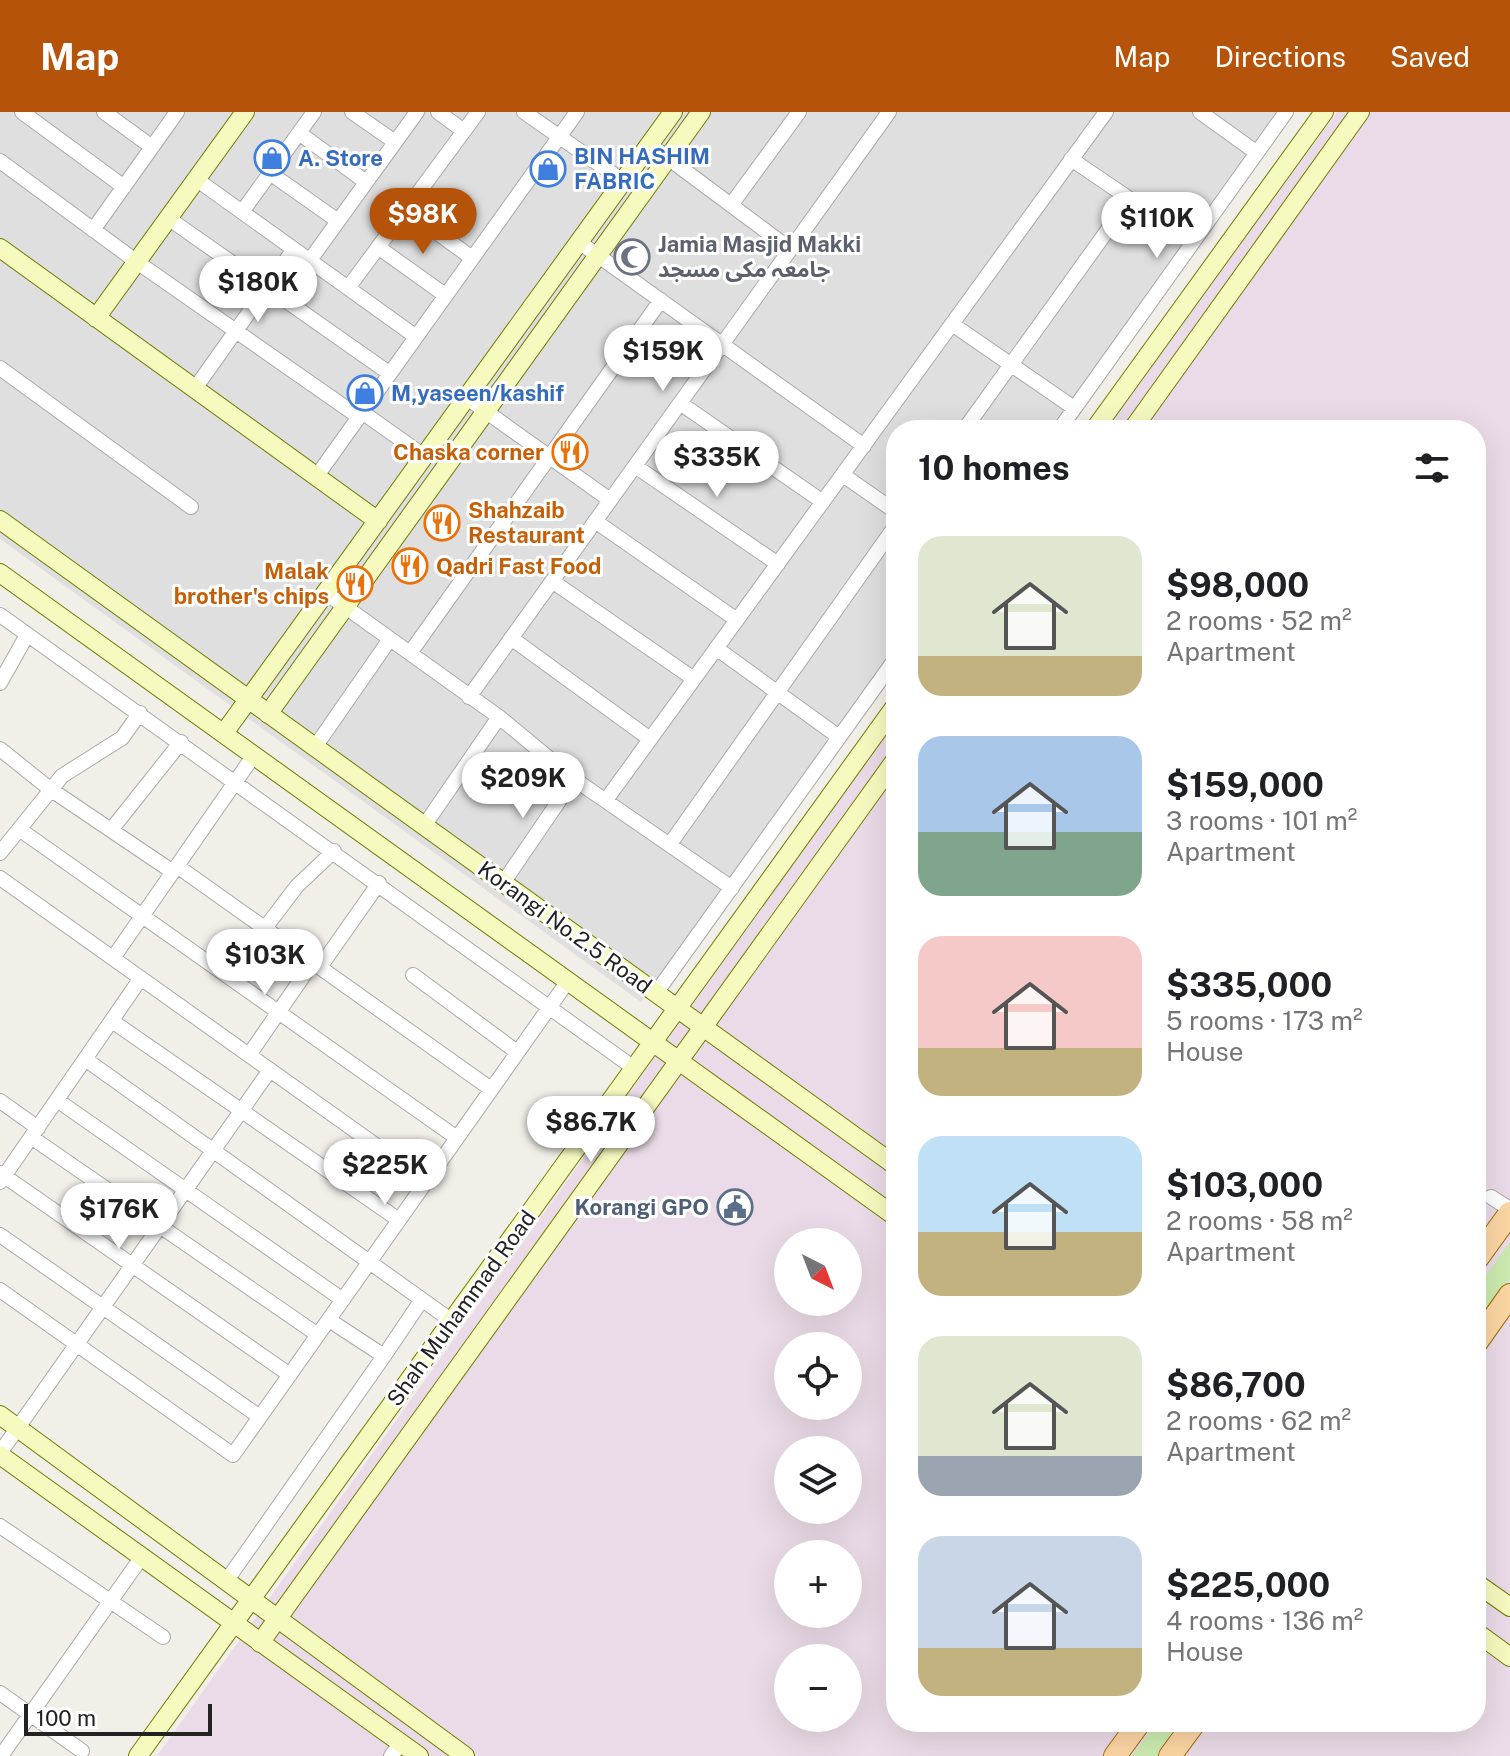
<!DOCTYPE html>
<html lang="en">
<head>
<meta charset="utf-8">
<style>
	:root { --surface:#fff; --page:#f2f2f2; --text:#202124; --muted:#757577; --accent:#b45309 }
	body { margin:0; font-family:"Public Sans","Noto Sans Arabic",sans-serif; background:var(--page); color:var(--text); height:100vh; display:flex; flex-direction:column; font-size:30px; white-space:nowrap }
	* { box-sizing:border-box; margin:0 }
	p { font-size:26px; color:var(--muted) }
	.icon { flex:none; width:44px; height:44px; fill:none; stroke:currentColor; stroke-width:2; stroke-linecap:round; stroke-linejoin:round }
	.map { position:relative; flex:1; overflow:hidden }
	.sheet { position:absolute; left:886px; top:308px; width:600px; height:1312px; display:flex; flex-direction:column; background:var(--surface); border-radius:32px; box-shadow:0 8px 32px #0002 }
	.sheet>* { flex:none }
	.needle { width:52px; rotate:138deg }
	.tools { position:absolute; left:774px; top:1116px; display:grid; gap:16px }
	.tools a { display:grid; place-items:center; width:88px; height:88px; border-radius:50%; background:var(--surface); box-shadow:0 8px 32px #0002; font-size:40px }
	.scale { position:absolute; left:24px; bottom:20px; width:188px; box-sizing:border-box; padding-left:8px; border:4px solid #222; border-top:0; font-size:22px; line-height:28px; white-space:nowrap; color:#222; -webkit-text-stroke:6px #fff; paint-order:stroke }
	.price { position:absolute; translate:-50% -68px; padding:0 18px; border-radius:28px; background:#fff; color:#222; font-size:26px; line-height:52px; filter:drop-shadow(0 2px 4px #0008) }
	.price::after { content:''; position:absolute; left:50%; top:48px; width:24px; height:18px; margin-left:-12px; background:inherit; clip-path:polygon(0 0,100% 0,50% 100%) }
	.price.current { background:var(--accent); color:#fff }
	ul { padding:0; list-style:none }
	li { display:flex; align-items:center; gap:24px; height:200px; padding:0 32px }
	li span { display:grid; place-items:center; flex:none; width:224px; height:160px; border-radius:24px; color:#555 }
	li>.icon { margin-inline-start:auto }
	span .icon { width:96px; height:96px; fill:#fffc; stroke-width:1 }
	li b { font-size:34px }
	h2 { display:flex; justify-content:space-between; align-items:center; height:96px; padding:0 32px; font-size:34px }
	header { display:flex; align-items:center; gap:48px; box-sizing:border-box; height:112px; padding:0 40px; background:var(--accent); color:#fff }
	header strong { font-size:38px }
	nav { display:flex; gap:44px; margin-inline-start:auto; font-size:28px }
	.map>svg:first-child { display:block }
	.residential { fill:#e0dfdf }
	.industrial { fill:#ebdbe8; fill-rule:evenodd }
	.grass { fill:#cdebb0 }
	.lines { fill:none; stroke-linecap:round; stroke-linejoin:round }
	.street-casing { stroke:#a9a9a9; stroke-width:16 }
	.secondary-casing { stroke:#707d05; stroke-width:20 }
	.primary-casing { stroke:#a06b00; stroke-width:24 }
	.street { stroke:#fff; stroke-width:14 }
	.secondary { stroke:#f7fabf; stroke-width:18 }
	.primary { stroke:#fcd6a4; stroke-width:22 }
	.labels { text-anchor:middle; stroke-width:6; stroke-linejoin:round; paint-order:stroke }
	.shop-label { font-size:22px; font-weight:bold; fill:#366cbe; stroke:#fff; text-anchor:start }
	.worship-label { font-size:22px; font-weight:bold; fill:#5b616d; stroke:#fff; text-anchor:start }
	.food-label { font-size:22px; font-weight:bold; fill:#c56008; stroke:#fff; text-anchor:end }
	.street-label { font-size:22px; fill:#222; stroke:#fff }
	.service-label { font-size:22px; font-weight:bold; fill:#4e5e75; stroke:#fff; text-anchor:end }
</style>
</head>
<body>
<header>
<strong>Map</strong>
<nav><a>Map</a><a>Directions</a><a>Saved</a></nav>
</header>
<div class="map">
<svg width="1510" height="1644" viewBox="0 0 1510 1644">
	<rect width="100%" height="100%" fill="#f2efe9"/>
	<!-- residential -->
	<path class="residential" d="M 0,0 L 1289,0 L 1057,318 L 896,318 L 896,539 L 641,890 L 0,427 Z"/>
	<!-- industrial -->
	<path class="industrial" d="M 1337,0 L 1510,0 L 1510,1644 L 157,1644 L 896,607 L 896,1610 L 1476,1610 L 1476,318 L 1106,318 ZM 788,1130 L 848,1130 L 848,1190 L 788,1190 ZM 788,1234 L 848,1234 L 848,1294 L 788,1294 ZM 788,1338 L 848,1338 L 848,1398 L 788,1398 ZM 788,1442 L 848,1442 L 848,1502 L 788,1502 ZM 788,1546 L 848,1546 L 848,1606 L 788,1606 Z"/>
	<!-- grass -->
	<path class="grass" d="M 1510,1130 L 1510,1167 L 1476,1215 L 1476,1177 Z
		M 1157,1610 L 1186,1610 L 1160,1644 L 1132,1644 Z"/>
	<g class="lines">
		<defs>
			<path id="street" d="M 22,0 L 124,75
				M 104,0 L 152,35
				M 352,0 L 395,30
				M 524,0 L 623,69
				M 1200,0 L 1257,41
				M 464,19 L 478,0
				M 299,21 L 366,70
				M 649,32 L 790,137
				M 1071,47 L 1193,130
				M 0,49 L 137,150 L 359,305
				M 270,61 L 338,109
				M 196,67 L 415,224
				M 731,93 L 799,0
				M 406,98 L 472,146
				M 242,100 L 314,0
				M 168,106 L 389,261
				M 93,118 L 177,0
				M 579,130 L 864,334
				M 378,135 L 445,183
				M 310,148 L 417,0
				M 348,176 L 464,19 L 438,0
				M 952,212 L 1074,296
				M 0,256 L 191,395
				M 196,275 L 294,137
				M 467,286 L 610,388
				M 680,291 L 823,390
				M 362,300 L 424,344
				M 964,318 L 1130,87
				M 1059,318 L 1286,0
				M 635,354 L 778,452
				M 843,363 L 896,400
				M 316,365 L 577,0
				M 595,409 L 737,508
				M 552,469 L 694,567
				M 326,481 L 499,605 L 574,667 L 732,776
				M 0,503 L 634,956
				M 511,526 L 650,627
				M 716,536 L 839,625
				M 410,541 L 661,188
				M 0,571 L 27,523
				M 469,585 L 889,0
				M 315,635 L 390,527
				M 0,637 L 50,677 L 173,760
				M 606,688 L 1106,0
				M 424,714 L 499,605
				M 19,717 L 457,1026
				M 111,718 L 181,630
				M 670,732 L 896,413
				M 0,741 L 62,664 L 122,626 L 140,601
				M 177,754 L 491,977
				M 0,766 L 426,1069
				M 503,771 L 574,667
				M 265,816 L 297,774 L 334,739
				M 113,846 L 254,643
				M 320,855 L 379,771
				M 413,863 L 517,940
				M 656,881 L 896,546
				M 112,909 L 399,1108
				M 249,943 L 313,850
				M 85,947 L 452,1209
				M 57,988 L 343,1188
				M 0,989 L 38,1016
				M 31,1025 L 318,1223
				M 0,1061 L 290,1263
				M 0,1070 L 141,866
				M 1491,1085 L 1510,1097
				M 0,1123 L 260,1305
				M 0,1178 L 233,1343 L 568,869
				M 329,1208 L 384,1244 L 421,1189
				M 0,1341 L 270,958
				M 0,1414 L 163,1525
				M 227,1468 L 384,1244
				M 0,1581 L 82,1639
				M 1,1644 L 141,1446
				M 391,1644 L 401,1631"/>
			<path id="secondary" d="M 0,136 L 378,409
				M 96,206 L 245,0
				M 1094,318 L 1324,0
				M 1132,318 L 1360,0
				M 0,408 L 896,1054
				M 0,461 L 896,1105
				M 268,602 L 701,0
				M 224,621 L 673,0
				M 0,1303 L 465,1644
				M 0,1343 L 419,1644
				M 1476,1471 L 1510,1495
				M 1476,1520 L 1510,1545
				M 260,1531 L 896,647
				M 138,1644 L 896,593"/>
			<path id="primary" d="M 1476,1148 L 1510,1101
				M 1476,1231 L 1510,1183
				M 1115,1644 L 1140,1610
				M 1170,1644 L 1195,1610"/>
		</defs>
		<!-- street casing -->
		<use href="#street" class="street-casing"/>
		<!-- secondary casing -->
		<use href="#secondary" class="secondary-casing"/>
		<!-- primary casing -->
		<use href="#primary" class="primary-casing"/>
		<!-- street -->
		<use href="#street" class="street"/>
		<!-- secondary -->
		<use href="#secondary" class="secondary"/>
		<!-- primary -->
		<use href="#primary" class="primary"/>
	</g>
	<!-- icons -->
	<defs>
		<symbol id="shop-ring" viewBox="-11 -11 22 22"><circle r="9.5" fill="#fff" stroke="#3f7fe0" stroke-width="1.5"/><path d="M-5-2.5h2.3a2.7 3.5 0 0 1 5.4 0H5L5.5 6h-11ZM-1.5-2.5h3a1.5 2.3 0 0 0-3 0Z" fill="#3f7fe0"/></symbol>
		<symbol id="mosque-ring" viewBox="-11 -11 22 22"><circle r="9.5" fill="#fff" stroke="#6b7280" stroke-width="1.5"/><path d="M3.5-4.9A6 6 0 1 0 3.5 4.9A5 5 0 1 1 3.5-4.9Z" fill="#6b7280"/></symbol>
		<symbol id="restaurant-ring" viewBox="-11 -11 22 22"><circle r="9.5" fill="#fff" stroke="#e8710a" stroke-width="1.5"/><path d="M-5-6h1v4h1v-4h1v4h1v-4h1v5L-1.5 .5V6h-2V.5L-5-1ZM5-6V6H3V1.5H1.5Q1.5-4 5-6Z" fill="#e8710a"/></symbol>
		<symbol id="civic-ring" viewBox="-11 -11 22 22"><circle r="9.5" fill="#fff" stroke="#5c6f8a" stroke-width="1.5"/><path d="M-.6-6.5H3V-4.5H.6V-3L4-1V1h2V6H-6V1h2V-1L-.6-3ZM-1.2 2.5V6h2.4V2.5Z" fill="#5c6f8a"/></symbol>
	</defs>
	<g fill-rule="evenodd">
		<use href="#shop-ring" x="252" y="26" width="40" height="40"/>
		<use href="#shop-ring" x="528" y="37" width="40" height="40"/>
		<use href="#mosque-ring" x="612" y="125" width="40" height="40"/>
		<use href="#shop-ring" x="345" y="261" width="40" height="40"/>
		<use href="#restaurant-ring" x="550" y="320" width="40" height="40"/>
		<use href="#restaurant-ring" x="422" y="391" width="40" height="40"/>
		<use href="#restaurant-ring" x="390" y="434" width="40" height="40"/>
		<use href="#restaurant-ring" x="335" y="452" width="40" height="40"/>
		<use href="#civic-ring" x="715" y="1075" width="40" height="40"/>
	</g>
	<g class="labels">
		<!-- shop labels -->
		<g class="shop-label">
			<text x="574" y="52">BIN HASHIM<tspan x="574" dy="25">FABRIC</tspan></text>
			<text x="298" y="54">A. Store</text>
			<text x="391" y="289">M,yaseen/kashif</text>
		</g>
		<!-- worship labels -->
		<g class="worship-label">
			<text x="658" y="140">Jamia Masjid Makki<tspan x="658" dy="25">جامعہ مکی مسجد</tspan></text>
		</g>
		<!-- food labels -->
		<g class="food-label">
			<text x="544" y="348">Chaska corner</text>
			<text x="468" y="406" text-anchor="start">Shahzaib<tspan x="468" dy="25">Restaurant</tspan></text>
			<text x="436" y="462" text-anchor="start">Qadri Fast Food</text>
			<text x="329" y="467">Malak<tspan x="329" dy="25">brother's chips</tspan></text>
		</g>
		<!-- street labels -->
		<g class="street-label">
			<text transform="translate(565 815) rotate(36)" y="8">Korangi No.2.5 Road</text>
			<text transform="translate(461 1196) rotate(-54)" y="8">Shah Muhammad Road</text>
		</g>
		<!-- service labels -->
		<g class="service-label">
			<text x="709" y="1103">Korangi GPO</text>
		</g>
	</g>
</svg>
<div class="tools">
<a><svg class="needle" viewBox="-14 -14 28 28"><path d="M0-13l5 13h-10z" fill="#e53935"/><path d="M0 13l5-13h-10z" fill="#757577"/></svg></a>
<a><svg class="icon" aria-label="locate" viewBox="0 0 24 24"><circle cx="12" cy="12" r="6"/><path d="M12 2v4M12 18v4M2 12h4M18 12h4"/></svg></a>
<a><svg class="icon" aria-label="layers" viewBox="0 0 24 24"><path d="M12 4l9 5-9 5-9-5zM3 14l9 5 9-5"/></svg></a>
<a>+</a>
<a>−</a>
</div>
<div class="scale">100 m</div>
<b class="price current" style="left:423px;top:144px">$98K</b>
<b class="price" style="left:1157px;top:148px">$110K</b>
<b class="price" style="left:258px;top:212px">$180K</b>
<b class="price" style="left:663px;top:281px">$159K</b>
<b class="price" style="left:717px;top:387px">$335K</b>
<b class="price" style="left:523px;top:708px">$209K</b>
<b class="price" style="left:265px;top:885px">$103K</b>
<b class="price" style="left:591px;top:1052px">$86.7K</b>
<b class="price" style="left:385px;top:1095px">$225K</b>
<b class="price" style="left:119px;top:1139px">$176K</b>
<section class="sheet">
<h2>10 homes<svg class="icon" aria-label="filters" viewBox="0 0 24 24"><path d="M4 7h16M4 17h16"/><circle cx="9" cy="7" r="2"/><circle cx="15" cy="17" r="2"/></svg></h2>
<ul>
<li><span style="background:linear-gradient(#dfe7d0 75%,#c2b280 0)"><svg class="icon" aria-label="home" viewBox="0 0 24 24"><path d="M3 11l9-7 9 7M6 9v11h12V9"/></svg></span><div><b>$98,000</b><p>2 rooms · 52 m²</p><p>Apartment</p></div></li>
<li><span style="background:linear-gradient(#a9c7e8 60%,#7fa58c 0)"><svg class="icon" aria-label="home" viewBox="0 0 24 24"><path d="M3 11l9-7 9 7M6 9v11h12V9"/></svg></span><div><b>$159,000</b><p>3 rooms · 101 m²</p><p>Apartment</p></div></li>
<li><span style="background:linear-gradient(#f6c9c9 70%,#c2b280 0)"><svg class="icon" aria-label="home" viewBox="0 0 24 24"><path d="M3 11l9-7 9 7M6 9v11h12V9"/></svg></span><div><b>$335,000</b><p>5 rooms · 173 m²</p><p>House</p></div></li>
<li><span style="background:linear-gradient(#bfe0f5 60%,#c2b280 0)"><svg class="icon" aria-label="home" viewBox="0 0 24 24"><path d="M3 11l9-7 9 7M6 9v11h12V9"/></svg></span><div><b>$103,000</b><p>2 rooms · 58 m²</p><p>Apartment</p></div></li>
<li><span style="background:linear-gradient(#dfe7d0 75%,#9aa5b1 0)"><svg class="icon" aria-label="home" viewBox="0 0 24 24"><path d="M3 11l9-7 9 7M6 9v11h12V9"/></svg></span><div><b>$86,700</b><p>2 rooms · 62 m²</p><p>Apartment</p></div></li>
<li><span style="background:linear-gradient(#c9d6e8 70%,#c2b280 0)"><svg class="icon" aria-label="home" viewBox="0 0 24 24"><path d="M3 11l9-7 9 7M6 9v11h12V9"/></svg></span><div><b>$225,000</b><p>4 rooms · 136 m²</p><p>House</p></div></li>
</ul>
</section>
</div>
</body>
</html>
